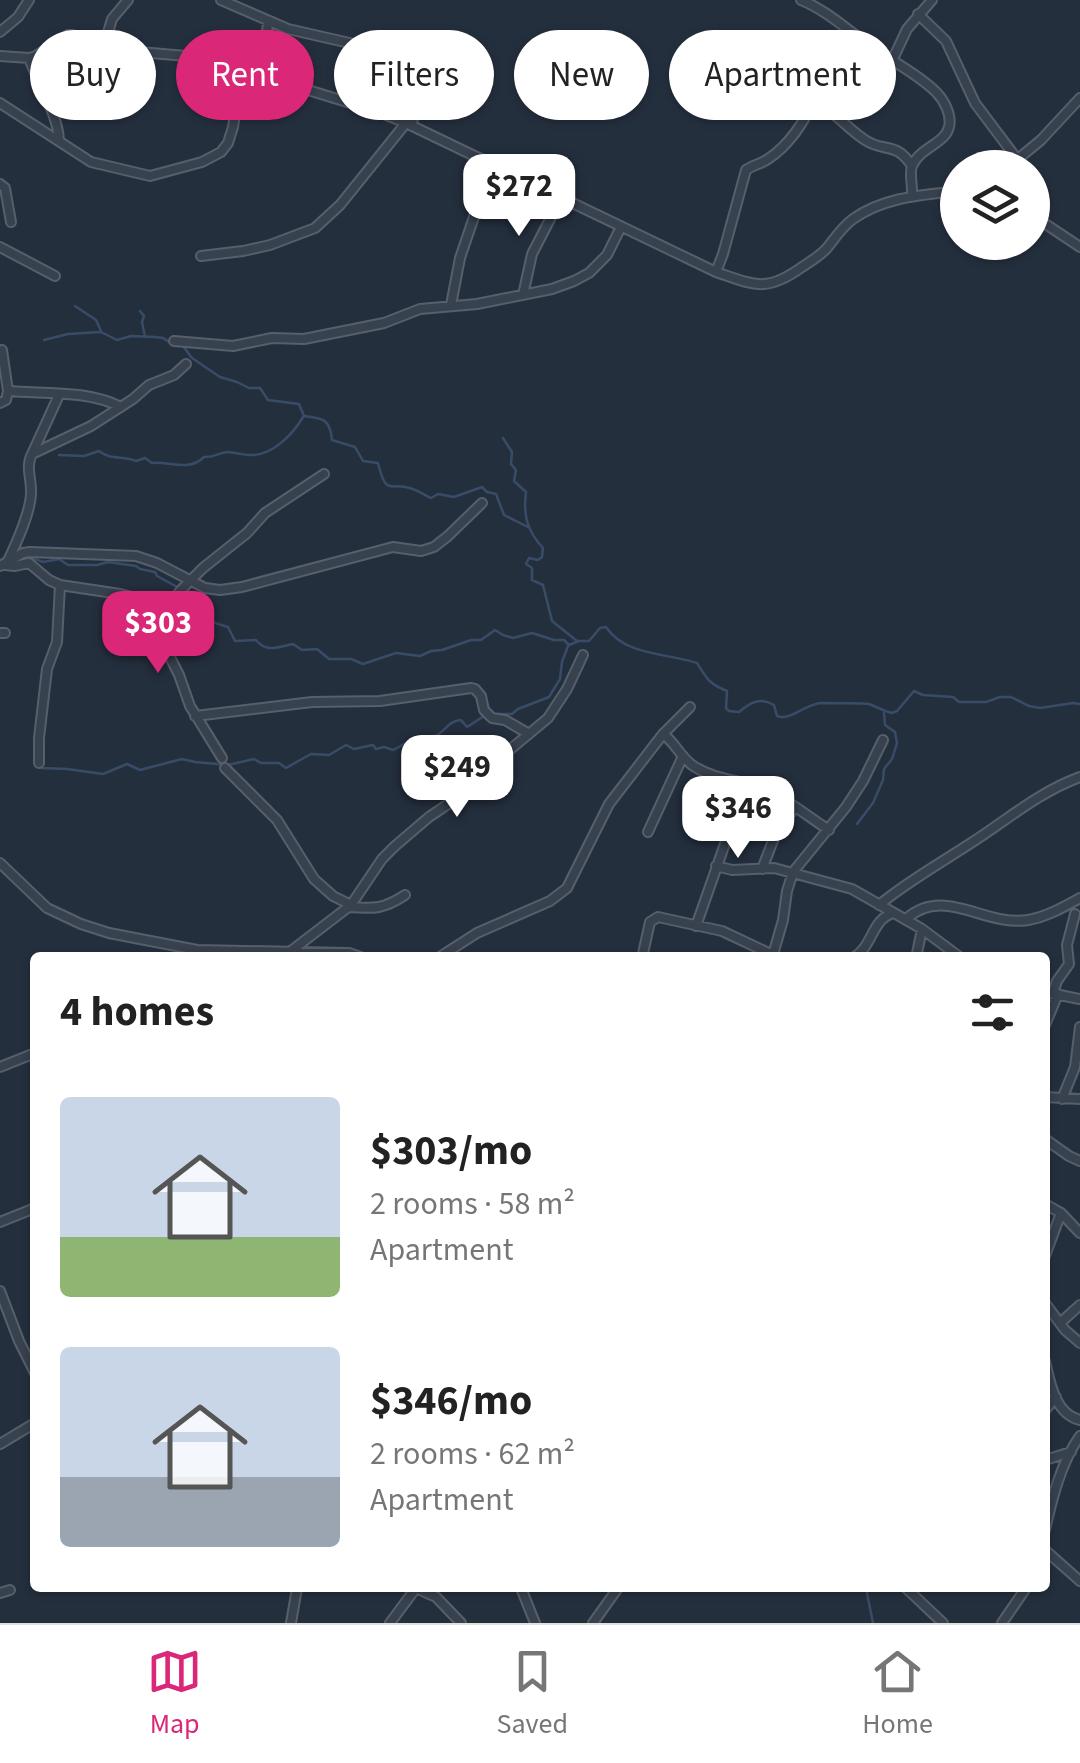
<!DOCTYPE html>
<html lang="en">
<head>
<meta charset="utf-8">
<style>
	:root { --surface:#fff; --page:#f2f2f2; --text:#222; --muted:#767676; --line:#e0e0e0; --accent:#db2777 }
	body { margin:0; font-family:"Source Sans 3",sans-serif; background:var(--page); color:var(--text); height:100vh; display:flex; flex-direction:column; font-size:38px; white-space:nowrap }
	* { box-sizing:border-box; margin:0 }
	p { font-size:32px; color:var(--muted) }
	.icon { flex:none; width:55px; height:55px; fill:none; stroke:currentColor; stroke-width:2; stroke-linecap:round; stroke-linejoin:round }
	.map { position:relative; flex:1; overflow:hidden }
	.drawer { position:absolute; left:30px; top:952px; width:1020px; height:640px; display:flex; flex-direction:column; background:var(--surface); border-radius:10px; box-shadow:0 2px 8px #0004 }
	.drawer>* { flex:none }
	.hud { position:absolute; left:30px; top:30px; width:1020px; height:90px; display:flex; gap:20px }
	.tools { position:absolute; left:940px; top:150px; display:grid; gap:20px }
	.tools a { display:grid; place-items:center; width:110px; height:110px; border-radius:50%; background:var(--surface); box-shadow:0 2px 8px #0004; font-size:50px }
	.price { position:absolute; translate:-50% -85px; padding:0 22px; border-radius:20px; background:#fff; color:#222; font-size:32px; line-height:65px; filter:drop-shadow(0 2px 5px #0008) }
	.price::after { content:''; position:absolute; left:50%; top:60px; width:30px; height:22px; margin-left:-15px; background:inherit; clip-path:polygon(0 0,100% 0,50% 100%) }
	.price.on { background:var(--accent); color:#fff }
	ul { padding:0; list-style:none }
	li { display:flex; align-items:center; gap:30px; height:250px; padding:0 30px }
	li span { display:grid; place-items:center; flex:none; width:280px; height:200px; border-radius:10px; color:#555 }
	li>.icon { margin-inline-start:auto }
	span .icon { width:120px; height:120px; fill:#fffc; stroke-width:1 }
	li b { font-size:42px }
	h2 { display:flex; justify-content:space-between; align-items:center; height:120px; padding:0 30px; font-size:42px }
	.pill { padding:0 35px; border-radius:45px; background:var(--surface); box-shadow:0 2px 8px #0004; font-size:35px; line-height:90px }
	.pill.on { background:var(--accent); color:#fff }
	.tabs { display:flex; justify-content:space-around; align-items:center; height:140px; border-top:2px solid var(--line); background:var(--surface); font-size:28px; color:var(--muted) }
	.tabs a { display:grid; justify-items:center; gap:5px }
	.tabs .on { color:var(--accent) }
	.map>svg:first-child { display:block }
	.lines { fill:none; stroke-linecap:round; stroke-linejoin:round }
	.stream { stroke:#394c67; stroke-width:2.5 }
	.street-casing { stroke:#565f6c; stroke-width:12 }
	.street { stroke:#38414e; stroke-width:8 }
</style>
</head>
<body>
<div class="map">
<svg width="1080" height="1623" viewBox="0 0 1080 1623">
	<rect width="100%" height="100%" fill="#242f3e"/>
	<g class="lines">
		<!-- stream -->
		<path class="stream" d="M 75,306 L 96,320 L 101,331
			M 140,311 L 144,316 L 142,322 L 145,337
			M 44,340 L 68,334 L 101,332 L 117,340 L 131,336 L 155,337 L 163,338 L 174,345 L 183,346 L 192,358 L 220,377 L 237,382 L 249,388 L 260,388 L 268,400 L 299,404 L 304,416 C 323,418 330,419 332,440 L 355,447 L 363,461 L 378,463 C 387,500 390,479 415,490 C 421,492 426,496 431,498 L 438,494 L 454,497 L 482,487 L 487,492 L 496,494 L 504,515 L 528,527
			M 503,438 L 512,452 L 511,464 L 516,470 L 514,481 L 526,492 C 523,515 527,531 543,548 L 542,557 L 538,560 L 529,558 L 526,564 L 532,568 L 532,580 L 543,585 L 552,621 L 577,641
			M 59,455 L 84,456 L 99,451 C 111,461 123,455 136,461 L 145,458 L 152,463 C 170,461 189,472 204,457 C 215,458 217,453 227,452 C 236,452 244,456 252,455 C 273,455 293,434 303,417
			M 20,561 L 30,557 L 43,562 L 59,559 L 68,565 L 97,565 L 108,562 L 136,566 L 140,569 L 155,572 L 157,576 L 179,588
			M 185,592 L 215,623 L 228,627 L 235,641 L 256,640 C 266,653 279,647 293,644 L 302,650 L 317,649 L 329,659 L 351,659 L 363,664 L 396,653 L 420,656 L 431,651 L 442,650 L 471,640 L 481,640 L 495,630 L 503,635 L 513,638 L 532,633 L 554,640 L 564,640 L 569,645 L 579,641 L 589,641 L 600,628 L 606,627 C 625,656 667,653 697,663 C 707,679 709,684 727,691 L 726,708 L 729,711 L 739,712 C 751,702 760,697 774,705 L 777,716 C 791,721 803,705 821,703 C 828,703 864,703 869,704 C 877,707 884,711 892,713 L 897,711 L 914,691 L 923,695 L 953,697 L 959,702 L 986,702 L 1000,697 L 1011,697 L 1029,706 L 1040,708 L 1073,703 L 1080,704
			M 492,714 L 512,714 L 518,709 L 549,697 L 560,679 L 562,662 L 568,646
			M 41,768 L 67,769 L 103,774 L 127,764 L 140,770 L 182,759 L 195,762 L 228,765 L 254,759 L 261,763 L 279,763 L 286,768 L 311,754 L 329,755 L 346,745 L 354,749 L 373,745 L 376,749 L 384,747 L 393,750 C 398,748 403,744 408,742 C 416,739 425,741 433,737 C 446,732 447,721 461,720 L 467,727 L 484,716
			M 857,824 L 873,803 L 883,780 L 884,769 L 892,759 L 897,743 L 895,732 L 885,725 L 884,713
			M 866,1588 L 873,1623"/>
		<defs>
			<path id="street" d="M 221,0 L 288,29 L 367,47 L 420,54 L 412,126
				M 801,0 C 828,11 848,31 872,47 C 893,62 918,74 936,92 C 944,100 952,115 949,127 C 945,144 920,147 912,166 C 909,174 913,186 912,196
				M 918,14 L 946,41 L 975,103 L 1017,159
				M 0,32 L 18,17 L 29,0
				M 104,46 L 112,19 L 128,0
				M 0,56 L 29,58 L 34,57 L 68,35 L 72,35 L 104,46 L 128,51 L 186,56 L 253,73 L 376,111 L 406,123 L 716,272 C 754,285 766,293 802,267 C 811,261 820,256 827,248 C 835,238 842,227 853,219 C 884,197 922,195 958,191
				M 29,58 C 38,83 58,115 59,140
				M 892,61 L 907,29 L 932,0
				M 766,71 C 786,85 808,95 827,109 C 841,119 851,131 865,140 C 885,153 896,141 912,166
				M 253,73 L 266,44 L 268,21
				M 0,103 L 91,162 L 150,176 L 202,162 L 221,152 L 228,143 L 233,127 L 242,70
				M 1007,168 L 1041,140 L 1080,98
				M 0,184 L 5,188 L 11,222
				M 1032,215 L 1080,247
				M 0,247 L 55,276
				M 201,256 L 243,251 L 270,245 L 315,228 L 340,205 L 406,123
				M 716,272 L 723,254 L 746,170 C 753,165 761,164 768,159 C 788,146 805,122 813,100
				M 523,295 L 532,254 L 561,198
				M 451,305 L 460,258 L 492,164
				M 174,341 L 233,346 L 272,338 L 304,339 L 384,323 L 420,309 L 477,304 L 552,289 L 574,281 L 589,273 L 607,255 L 621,227
				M 8,391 C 45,394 88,390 121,407
				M 0,403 L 6,400 L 8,391 L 2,350
				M 32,454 L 59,395
				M 7,563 C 16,544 30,514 31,494 C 32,479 25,467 32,454 L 91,426 L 133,399 L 149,385 L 174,375 L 186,364
				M 5,565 L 15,566 L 29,563 L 49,580 L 60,585 L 120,594 L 169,606
				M 0,566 L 23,553 L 30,552 L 136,556 L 157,563 L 205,588 L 220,590 L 242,587 L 393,547 L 421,551 L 434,547 L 448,536 L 482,503
				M 0,633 L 5,633
				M 195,716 L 312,702 L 380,701 L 471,688 L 475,689 L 481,696 L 484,710 L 492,718 L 505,720 L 529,734
				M 663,734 C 676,743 681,759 695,767 C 716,780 740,780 762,788 C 786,798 807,816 829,830
				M 222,758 L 190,706 L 179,675 L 163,643 L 159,630 L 161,619 L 180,591 L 203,568 L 247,533 L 265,513 L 324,474
				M 39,763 L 39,738 L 47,669 L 57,642 L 60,585
				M 225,768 L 277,820 L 314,879 L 333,896 L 351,905
				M 648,832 L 683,756
				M 0,863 L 47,908 L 81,924 L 109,933 L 197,950 L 349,953 L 363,958
				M 716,866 L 732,870 L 774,868 L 852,889 L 922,929 L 961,958
				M 762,869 L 774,838 L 794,808
				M 879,905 C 908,881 939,864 971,843 C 1007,820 1039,792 1080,777
				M 349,907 C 374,909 384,909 405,895
				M 906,919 C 944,885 984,927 1028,920 C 1046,917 1064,907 1080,898
				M 696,926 L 746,784
				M 291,951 L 351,905 L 382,859 L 395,846 L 429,817 L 466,792 L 495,762 L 548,718 L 567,689 L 583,655
				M 438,958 L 477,933 L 550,901 L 567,888 L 609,804 L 663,734 L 690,707
				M 642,958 L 650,922 L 658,917 L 722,931 L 773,955
				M 772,958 L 783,920 L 787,891 L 793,872 L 846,807 L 863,781 L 883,740
				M 853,958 C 873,947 871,920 893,913
				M 916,958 L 922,929
				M 1045,992 L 1080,999
				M 1053,993 L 1057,981 L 1069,964 L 1067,945 L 1075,914
				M 1045,1025 L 1058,994
				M 0,1067 L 35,1053
				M 1045,1097 L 1080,1099
				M 1062,1099 L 1075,1067 L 1080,1027
				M 1045,1139 L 1069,1156 L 1080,1161
				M 1045,1204 L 1061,1213 L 1080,1233
				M 0,1222 L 35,1208
				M 1045,1256 L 1061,1213
				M 0,1291 L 19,1341 L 35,1373
				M 1045,1303 L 1065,1330 L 1080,1343
				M 1060,1323 L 1080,1305
				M 1045,1361 C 1050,1383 1055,1414 1080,1420
				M 1045,1410 L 1056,1397
				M 0,1444 L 35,1423
				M 1045,1460 L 1071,1452
				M 1045,1530 C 1052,1499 1061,1462 1080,1436
				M 1045,1550 L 1080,1581
				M 521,1588 L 535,1623
				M 906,1588 L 943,1623
				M 0,1593 L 10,1590
				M 291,1623 L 297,1588
				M 390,1623 L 416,1588 L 436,1597 L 461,1623
				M 593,1623 L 618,1588
				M 1002,1623 L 1026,1588"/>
		</defs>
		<!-- street casing -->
		<use href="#street" class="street-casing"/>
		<!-- street -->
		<use href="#street" class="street"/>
	</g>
</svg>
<div class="tools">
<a><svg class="icon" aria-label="layers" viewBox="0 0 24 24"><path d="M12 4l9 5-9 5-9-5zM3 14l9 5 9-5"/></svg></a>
</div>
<b class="price" style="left:519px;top:239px">$272</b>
<b class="price on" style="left:158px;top:676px">$303</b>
<b class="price" style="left:457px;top:820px">$249</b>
<b class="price" style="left:738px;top:861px">$346</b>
<div class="hud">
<a class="pill">Buy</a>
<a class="pill on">Rent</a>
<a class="pill">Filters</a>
<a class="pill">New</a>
<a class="pill">Apartment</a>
</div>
<section class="drawer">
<h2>4 homes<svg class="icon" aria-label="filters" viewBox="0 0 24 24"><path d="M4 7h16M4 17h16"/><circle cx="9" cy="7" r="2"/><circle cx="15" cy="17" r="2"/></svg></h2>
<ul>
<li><span style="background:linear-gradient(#c9d6e8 70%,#8fb573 0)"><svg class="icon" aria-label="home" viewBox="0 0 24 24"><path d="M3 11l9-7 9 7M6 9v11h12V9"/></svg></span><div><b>$303/mo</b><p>2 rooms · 58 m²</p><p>Apartment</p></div></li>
<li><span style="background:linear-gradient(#c9d6e8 65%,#9aa5b1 0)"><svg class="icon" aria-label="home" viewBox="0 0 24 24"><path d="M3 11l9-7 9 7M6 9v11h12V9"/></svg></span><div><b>$346/mo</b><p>2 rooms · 62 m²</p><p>Apartment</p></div></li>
</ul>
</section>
</div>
<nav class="tabs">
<a class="on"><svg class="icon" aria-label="map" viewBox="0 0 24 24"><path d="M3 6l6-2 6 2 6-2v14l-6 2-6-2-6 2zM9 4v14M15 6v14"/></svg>Map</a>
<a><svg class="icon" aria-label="saved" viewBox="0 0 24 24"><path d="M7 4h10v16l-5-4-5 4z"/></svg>Saved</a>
<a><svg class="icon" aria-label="home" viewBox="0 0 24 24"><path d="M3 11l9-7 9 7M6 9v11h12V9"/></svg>Home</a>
</nav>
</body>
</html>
